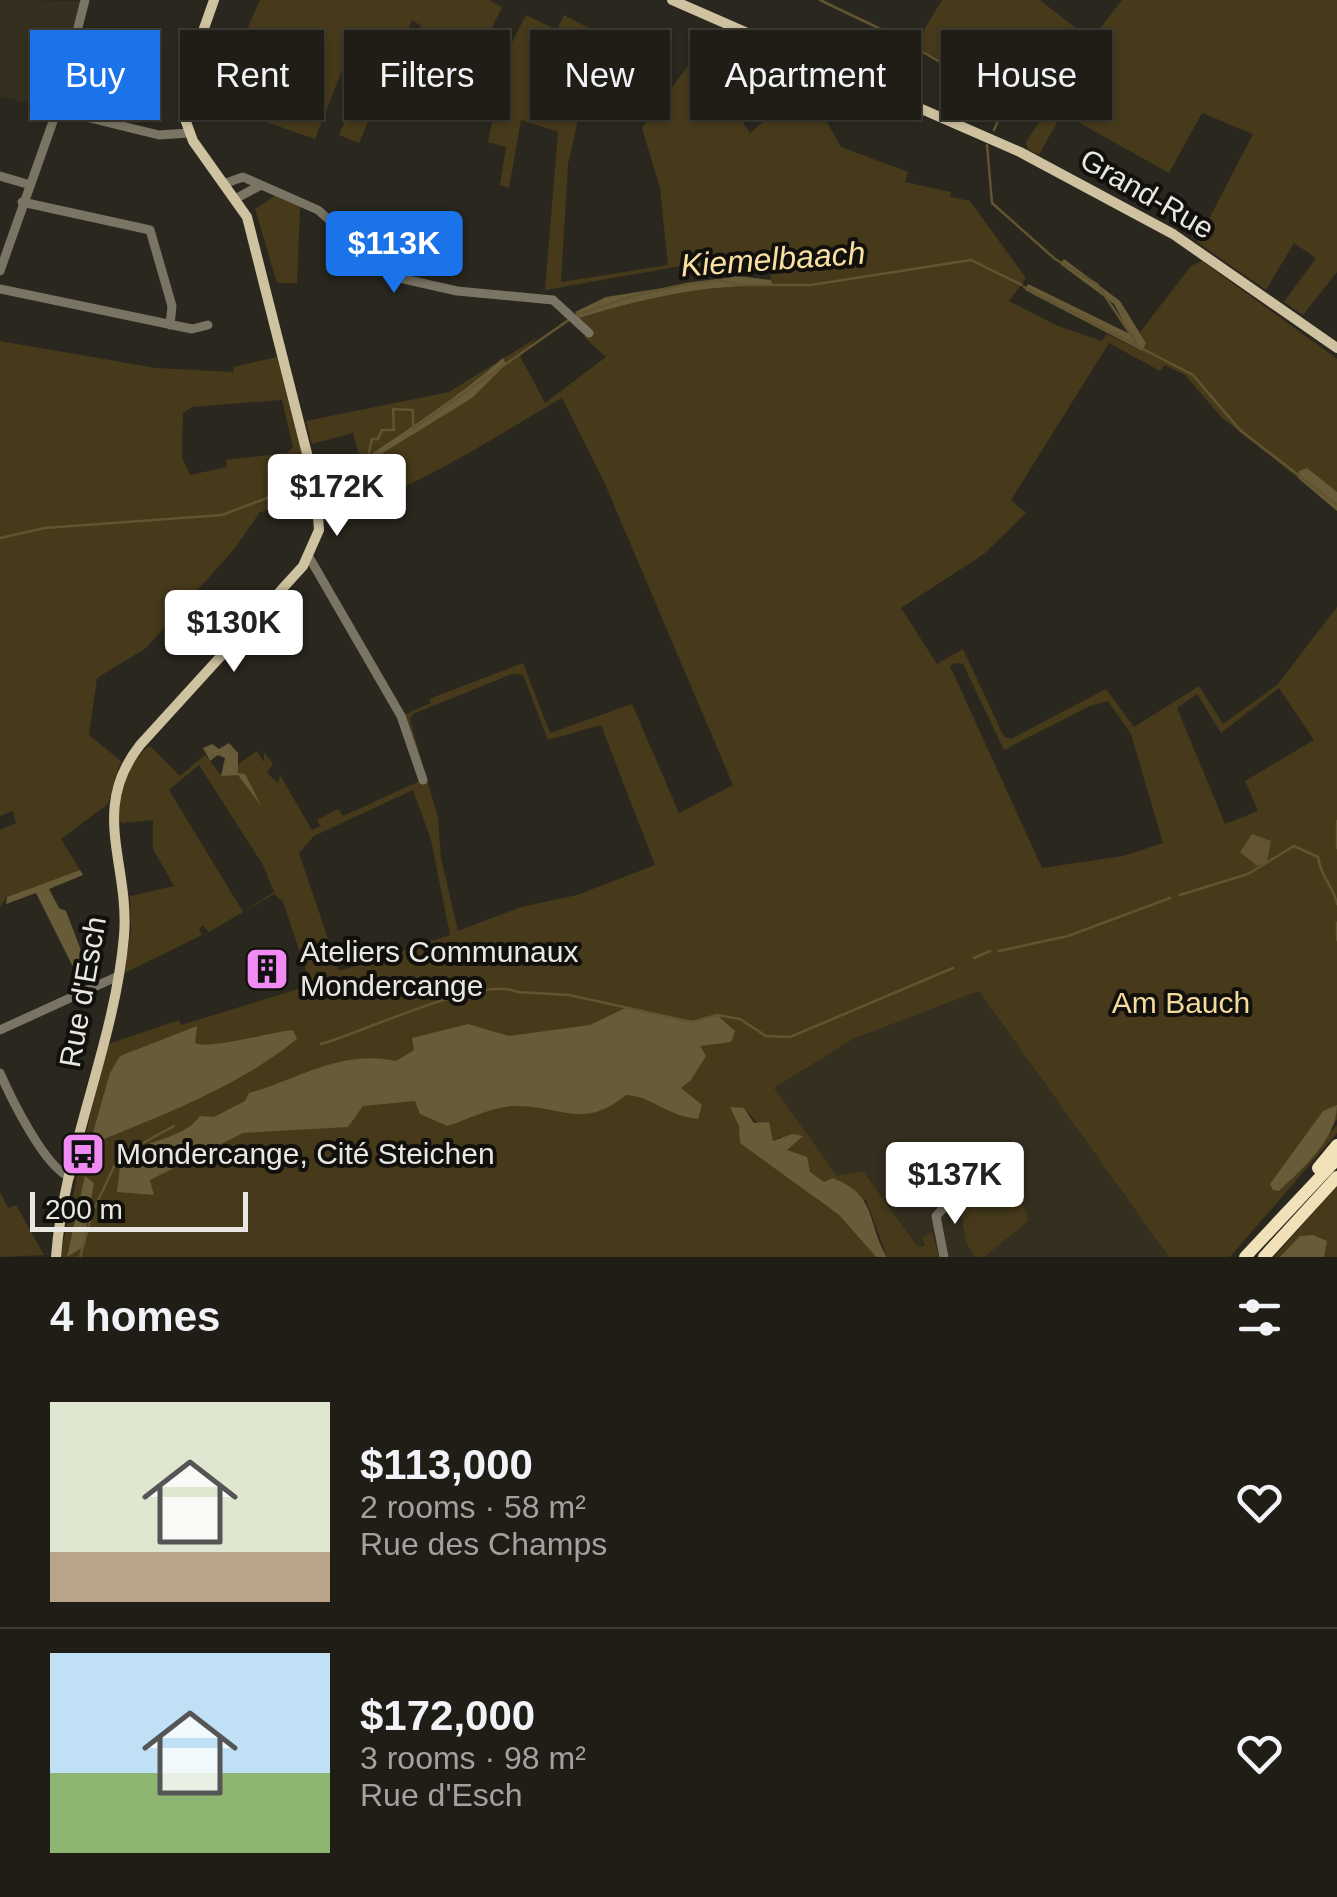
<!DOCTYPE html>
<html lang="en">
<head>
<meta charset="utf-8">
<style>
	:root { --surface:#201d16; --page:#2d2a23; --text:#f1f3f6; --muted:#a2a2a1; --line:#3d3b35; --accent:#1a73e8 }
	body { margin:0; font-family:Arial,sans-serif; background:var(--page); color:var(--text); height:100vh; display:flex; flex-direction:column; font-size:38px; white-space:nowrap }
	* { box-sizing:border-box; margin:0 }
	p { font-size:32px; color:var(--muted) }
	.icon { flex:none; width:55px; height:55px; fill:none; stroke:currentColor; stroke-width:2; stroke-linecap:round; stroke-linejoin:round }
	.map { position:relative; height:1257px; overflow:hidden }
	.side { display:flex; flex-direction:column; background:var(--surface); flex:1 }
	.side>* { flex:none }
	.top-card { position:absolute; left:30px; top:30px; width:1278px; height:90px; display:flex; gap:20px }
	.scale { position:absolute; left:30px; bottom:25px; width:218px; box-sizing:border-box; padding-left:10px; border:5px solid #e9e7e1; border-top:0; font-size:28px; line-height:35px; white-space:nowrap; color:#e9e7e1; -webkit-text-stroke:8px #11100c; paint-order:stroke }
	.price { position:absolute; translate:-50% -85px; padding:0 22px; border-radius:10px; background:#fff; color:#222; font-size:32px; line-height:65px; filter:drop-shadow(0 2px 5px #0008) }
	.price::after { content:''; position:absolute; left:50%; top:60px; width:30px; height:22px; margin-left:-15px; background:inherit; clip-path:polygon(0 0,100% 0,50% 100%) }
	.price.on { background:var(--accent); color:#fff }
	ul { padding:0; list-style:none }
	li { display:flex; align-items:center; gap:30px; height:250px; padding:0 50px }
	li+li { border-top:2px solid var(--line) }
	li span { display:grid; place-items:center; flex:none; width:280px; height:200px; border-radius:0px; color:#555 }
	li>.icon { margin-inline-start:auto }
	span .icon { width:120px; height:120px; fill:#fffc; stroke-width:1 }
	li b { font-size:42px }
	h2 { display:flex; justify-content:space-between; align-items:center; height:120px; padding:0 50px; font-size:42px }
	.chip { padding:0 35px; border-radius:0px; background:var(--surface); box-shadow:0 2px 8px #0004,0 0 0 2px var(--line); font-size:35px; line-height:90px }
	.chip.on { background:var(--accent); color:#fff }
	.map>svg:first-child { display:block }
	.built { fill:#352f20 }
	.green { fill:#463a1b; fill-rule:evenodd }
	.forest { fill:#685b37 }
	.water { fill:#625431 }
	.lines { fill:none; stroke-linecap:round; stroke-linejoin:round }
	.stream { stroke:#625431; stroke-width:2.5 }
	.minor { stroke:#7a7464; stroke-width:9 }
	.major { stroke:#cfc2a1; stroke-width:10 }
	.highway { stroke:#f1e1b9; stroke-width:12 }
	.labels { text-anchor:middle; stroke-width:8; stroke-linejoin:round; paint-order:stroke }
	.street-label { font-size:30px; fill:#e9e7e1; stroke:#11100c }
	.poi-label { font-size:30px; fill:#e9e7e1; stroke:#11100c; text-anchor:start }
	.park-label { font-size:30px; fill:#f4db9d; stroke:#11100c }
	.water-label { font-size:32px; font-style:italic; fill:#fae1a2; stroke:#11100c }
</style>
</head>
<body>
<div class="map">
<svg width="1337" height="1257" viewBox="0 0 1337 1257">
	<rect width="100%" height="100%" fill="#2a271e"/>
	<!-- built -->
	<path class="built" d="M 0,0 L 84,1 L 57,110 L 0,96 Z
		M 979,991 L 1171,1255 L 1169,1257 L 939,1257 L 932,1233 L 919,1248 L 863,1171 L 837,1177 L 773,1088 L 853,1039 Z"/>
	<!-- green -->
	<path class="green" d="M 260,0 L 489,0 L 502,7 L 479,54 L 500,66 L 526,15 L 557,30 L 564,15 L 631,50 L 598,111 L 581,106 L 568,164 L 561,282 L 668,265 L 660,188 L 642,128 L 690,63 L 719,86 L 750,133 L 806,85 L 841,147 L 908,172 L 905,182 L 951,192 L 950,197 L 970,201 L 1026,278 L 1009,301 L 1058,326 L 1102,341 L 1107,334 L 1141,351 L 1145,342 L 1140,332 L 1191,266 L 1202,261 L 1337,359 L 1337,492 L 1299,471 L 1298,478 L 1221,417 L 1185,375 L 1165,365 L 1160,371 L 1109,343 L 1011,500 L 1026,513 L 984,554 L 901,608 L 937,664 L 963,649 L 1004,737 L 1011,739 L 1106,689 L 1134,727 L 1199,686 L 1223,724 L 1277,685 L 1337,607 L 1337,1119 L 1324,1139 L 1337,1125 L 1337,1133 L 1230,1257 L 1169,1257 L 979,991 L 853,1039 L 774,1088 L 837,1176 L 863,1171 L 918,1247 L 925,1245 L 922,1238 L 932,1232 L 939,1257 L 887,1257 L 866,1200 L 816,1199 L 839,1215 L 876,1257 L 60,1257 L 105,1045 L 179,1020 L 181,1025 L 311,985 L 283,902 L 274,894 L 209,932 L 203,925 L 199,929 L 202,935 L 123,974 L 131,930 L 130,896 L 174,886 L 153,849 L 153,820 L 122,823 L 116,816 C 119,790 127,761 150,746 L 180,776 L 205,755 L 221,775 L 238,775 L 235,766 L 257,751 L 264,762 L 264,752 L 273,764 L 267,773 L 278,783 L 280,775 L 312,830 L 320,826 L 317,820 L 338,809 L 343,816 L 422,780 L 401,716 L 431,703 L 429,699 L 523,663 L 550,733 L 632,704 L 679,813 L 733,785 L 605,484 L 562,398 C 525,418 355,530 326,504 L 371,488 L 363,465 L 321,481 L 320,475 L 360,459 L 353,433 L 312,444 L 306,421 L 449,392 L 538,337 L 520,356 L 545,403 L 606,357 L 584,337 L 588,333 L 576,321 L 579,318 C 643,299 705,284 772,286 L 766,251 L 545,290 L 558,132 L 521,120 L 509,188 L 500,185 L 506,147 L 488,142 L 494,112 L 397,73 L 421,26 L 412,20 L 359,143 L 339,135 L 364,73 L 345,63 L 315,139 L 260,120 L 263,112 L 236,104 L 255,40 L 244,36 ZM 502,359 L 472,398 L 392,440 C 429,414 467,389 502,359 ZM 956,663 L 963,664 L 1004,750 L 1090,706 L 1108,701 L 1131,734 L 1163,843 L 1123,856 L 1042,868 L 950,666 ZM 512,674 L 523,675 L 548,740 L 601,725 L 655,865 L 577,895 L 521,907 L 458,931 L 441,858 L 438,818 L 410,720 L 413,714 ZM 1279,688 L 1314,740 L 1245,781 L 1258,811 L 1225,824 L 1177,708 L 1197,694 L 1221,733 ZM 199,765 L 263,865 L 274,892 L 243,912 L 169,790 ZM 413,790 L 431,840 L 450,935 L 339,971 L 299,853 L 314,836 ZM 744,1108 L 773,1141 L 780,1137 L 792,1143 L 787,1150 L 742,1137 L 739,1126 Z
		M 942,0 L 1040,0 L 1091,40 L 1122,0 L 1337,0 L 1337,272 L 1303,315 L 1284,302 L 1316,258 L 1294,243 L 1266,290 L 1197,242 L 1253,134 L 1202,113 L 1169,173 L 1062,113 L 1039,155 L 1028,150 L 1026,142 L 1060,91 L 1047,106 L 1008,81 L 1001,93 L 891,34 L 891,30 L 916,43 Z
		M 275,196 L 300,207 L 297,283 L 277,283 L 255,209 Z
		M 0,341 L 156,368 L 234,372 L 233,367 L 277,357 L 304,459 L 306,469 L 298,472 L 300,478 L 306,476 L 308,502 L 260,512 L 235,548 L 146,648 L 97,678 L 89,735 L 121,761 L 108,804 L 61,839 L 80,870 L 7,897 L 0,907 L 0,830 L 16,823 L 13,811 L 0,816 ZM 282,400 L 293,447 L 287,453 L 226,460 L 227,467 L 190,475 L 182,457 L 183,413 L 192,407 Z
		M 993,1176 C 1010,1181 1026,1204 1028,1221 L 984,1257 L 975,1257 L 966,1242 L 959,1201 Z
		M 1337,1186 L 1337,1257 L 1274,1257 Z
		M 0,1192 L 8,1208 L 16,1205 L 44,1255 L 0,1257 Z"/>
	<!-- forest -->
	<path class="forest" d="M 766,251 L 767,260 L 681,274 L 680,267 Z
		M 1064,259 L 1120,301 L 1146,343 L 1142,351 L 1025,290 L 1028,284 L 1130,334 L 1114,304 L 1060,264 Z
		M 738,276 L 771,280 L 773,286 C 705,284 643,299 579,318 L 575,312 L 606,297 Z
		M 503,358 L 506,364 L 472,398 L 368,462 L 366,458 C 412,426 459,396 503,358 Z
		M 1307,468 L 1337,492 L 1337,511 L 1298,478 L 1299,471 Z
		M 229,743 L 238,753 L 238,773 L 245,774 L 262,807 L 238,775 L 221,776 L 225,758 L 218,755 L 210,761 L 203,748 L 212,744 L 219,749 Z
		M 80,870 L 83,875 L 49,889 L 59,908 L 66,911 L 92,979 L 87,981 L 75,971 L 36,893 L 6,904 L 7,897 Z
		M 625,1008 L 692,1021 L 717,1015 L 735,1031 L 731,1042 L 700,1046 L 706,1056 L 691,1080 L 681,1088 L 702,1105 L 698,1119 C 664,1115 652,1096 626,1095 C 584,1130 562,1106 515,1106 C 494,1106 467,1120 447,1126 L 420,1114 L 415,1101 L 363,1106 L 348,1127 L 243,1133 L 150,1180 L 154,1195 L 117,1192 L 121,1158 C 145,1139 183,1140 200,1116 L 214,1117 L 245,1101 L 249,1093 C 299,1079 341,1049 396,1061 L 414,1050 L 412,1038 L 468,1024 L 509,1036 L 590,1025 Z
		M 197,1026 L 195,1043 C 210,1050 270,1032 293,1030 L 297,1039 C 242,1084 170,1112 104,1139 L 97,1174 L 84,1164 L 110,1073 L 120,1056 Z
		M 1337,1105 C 1337,1139 1303,1168 1279,1191 L 1273,1190 L 1270,1184 L 1323,1111 Z
		M 730,1107 L 744,1108 L 754,1123 L 769,1122 L 773,1141 L 792,1134 L 803,1136 L 787,1150 L 807,1157 L 810,1172 L 824,1182 L 833,1178 C 878,1196 866,1221 887,1257 L 876,1257 L 839,1215 L 740,1143 L 739,1126 Z
		M 85,1176 L 94,1183 L 83,1247 L 67,1257 Z
		M 1313,1235 L 1327,1241 L 1324,1257 L 1280,1257 L 1300,1236 Z"/>
	<!-- water -->
	<path class="water" d="M 1252,834 L 1271,841 L 1267,862 L 1257,866 L 1240,852 Z"/>
	<g class="lines">
		<!-- stream -->
		<path class="stream" d="M 820,0 L 891,34 L 1000,96 L 1004,107 L 994,130
			M 987,145 L 992,203 L 1055,259 L 1097,284 L 1137,344
			M 1024,287 L 1193,375 L 1240,430 L 1337,505
			M 577,315 L 636,295 L 687,284 L 718,280 L 741,285 L 811,285 L 971,260 L 1022,285
			M 321,479 L 368,457 L 372,439 L 378,439 L 382,430 L 394,430 L 393,409 L 413,410 L 413,429 L 570,319
			M 0,538 L 45,528 L 222,515 L 307,483
			M 1337,821 L 1337,848
			M 1180,895 L 1248,874 L 1294,846 L 1318,857 C 1322,881 1333,884 1337,904
			M 1337,923 L 1337,940
			M 999,951 L 1068,936 L 1170,898
			M 974,958 L 990,951
			M 321,1044 C 362,1033 483,974 517,992 L 569,995 L 692,1022 L 717,1015 L 740,1019 L 766,1036 L 790,1037 L 953,968
			M 80,1257 L 93,1211 L 119,1156 L 174,1126"/>
		<!-- minor -->
		<path class="minor" d="M 57,110 L 159,135 L 189,133
			M 0,176 L 27,184
			M 226,183 L 243,177 L 318,210 L 386,270 L 404,279 L 457,291 L 553,300 L 589,333
			M 237,198 L 261,185
			M 22,202 L 150,230 L 172,306 L 170,325
			M 0,271 L 57,110 L 85,0
			M 0,289 L 192,329 L 208,325
			M 309,557 L 401,716 L 423,780
			M 0,1030 L 116,977
			M 0,1073 C 11,1098 45,1168 70,1177
			M 944,1257 L 936,1216 L 958,1193"/>
		<!-- major -->
		<path class="major" d="M 672,0 L 1020,152 L 1173,234 L 1337,348
			M 56,1257 C 64,1149 115,1043 124,936 C 130,864 89,810 140,745 L 303,566 L 319,530 L 316,489 L 247,217 L 193,141 L 185,119 L 190,68 L 214,0"/>
		<!-- highway -->
		<path class="highway" d="M 1318,1168 L 1337,1145
			M 1245,1257 L 1337,1159
			M 1264,1257 L 1337,1177"/>
	</g>
	<!-- icons -->
	<defs>
		<symbol id="building-square" viewBox="-11 -11 22 22"><rect x="-9" y="-9" width="18" height="18" rx="4" fill="#f28af3" stroke="#11100c"/><path d="M-4-6H4V6H1V3H-1V6H-4ZM-2.5-4.3h1.7v1.8h-1.7ZM.8-4.3h1.7v1.8H.8ZM-2.5-1h1.7V.8h-1.7ZM.8-1h1.7V.8H.8Z" fill="#111"/></symbol>
		<symbol id="bus-square" viewBox="-11 -11 22 22"><rect x="-9" y="-9" width="18" height="18" rx="4" fill="#f28af3" stroke="#11100c"/><path d="M-5-6H5V4H4V6H2V4H-2V6H-4V4H-5ZM-3.5-4V0h7V-4ZM-3.5 1.2v1.5H-2V1.2ZM2 1.2v1.5H3.5V1.2Z" fill="#111"/></symbol>
	</defs>
	<g fill-rule="evenodd">
		<use href="#building-square" x="242" y="944" width="50" height="50"/>
		<use href="#bus-square" x="58" y="1129" width="50" height="50"/>
	</g>
	<g class="labels">
		<!-- street labels -->
		<g class="street-label">
			<text transform="translate(1147 194) rotate(30)" y="10">Grand-Rue</text>
			<text transform="translate(83 992) rotate(-80)" y="10">Rue d'Esch</text>
		</g>
		<!-- poi labels -->
		<g class="poi-label">
			<text x="300" y="962">Ateliers Communaux<tspan x="300" dy="34">Mondercange</tspan></text>
			<text x="116" y="1164">Mondercange, Cité Steichen</text>
		</g>
		<!-- park labels -->
		<g class="park-label">
			<text x="1181" y="1013">Am Bauch</text>
		</g>
		<!-- water labels -->
		<g class="water-label">
			<text transform="translate(773 259) rotate(-4)" y="11">Kiemelbaach</text>
		</g>
	</g>
</svg>
<div class="scale">200 m</div>
<b class="price on" style="left:394px;top:296px">$113K</b>
<b class="price" style="left:337px;top:539px">$172K</b>
<b class="price" style="left:234px;top:675px">$130K</b>
<b class="price" style="left:955px;top:1227px">$137K</b>
<div class="top-card">
<a class="chip on">Buy</a>
<a class="chip">Rent</a>
<a class="chip">Filters</a>
<a class="chip">New</a>
<a class="chip">Apartment</a>
<a class="chip">House</a>
</div>
</div>
<section class="side">
<h2>4 homes<svg class="icon" aria-label="filters" viewBox="0 0 24 24"><path d="M4 7h16M4 17h16"/><circle cx="9" cy="7" r="2"/><circle cx="15" cy="17" r="2"/></svg></h2>
<ul>
<li><span style="background:linear-gradient(#dfe7d0 75%,#b9a48a 0)"><svg class="icon" aria-label="home" viewBox="0 0 24 24"><path d="M3 11l9-7 9 7M6 9v11h12V9"/></svg></span><div><b>$113,000</b><p>2 rooms · 58 m²</p><p>Rue des Champs</p></div><svg class="icon" aria-label="heart" viewBox="0 0 24 24"><path d="M12 20l-8-8c-3-5 5-10 8-4 3-6 11-1 8 4z"/></svg></li>
<li><span style="background:linear-gradient(#bfe0f5 60%,#8fb573 0)"><svg class="icon" aria-label="home" viewBox="0 0 24 24"><path d="M3 11l9-7 9 7M6 9v11h12V9"/></svg></span><div><b>$172,000</b><p>3 rooms · 98 m²</p><p>Rue d'Esch</p></div><svg class="icon" aria-label="heart" viewBox="0 0 24 24"><path d="M12 20l-8-8c-3-5 5-10 8-4 3-6 11-1 8 4z"/></svg></li>
</ul>
</section>
</body>
</html>
